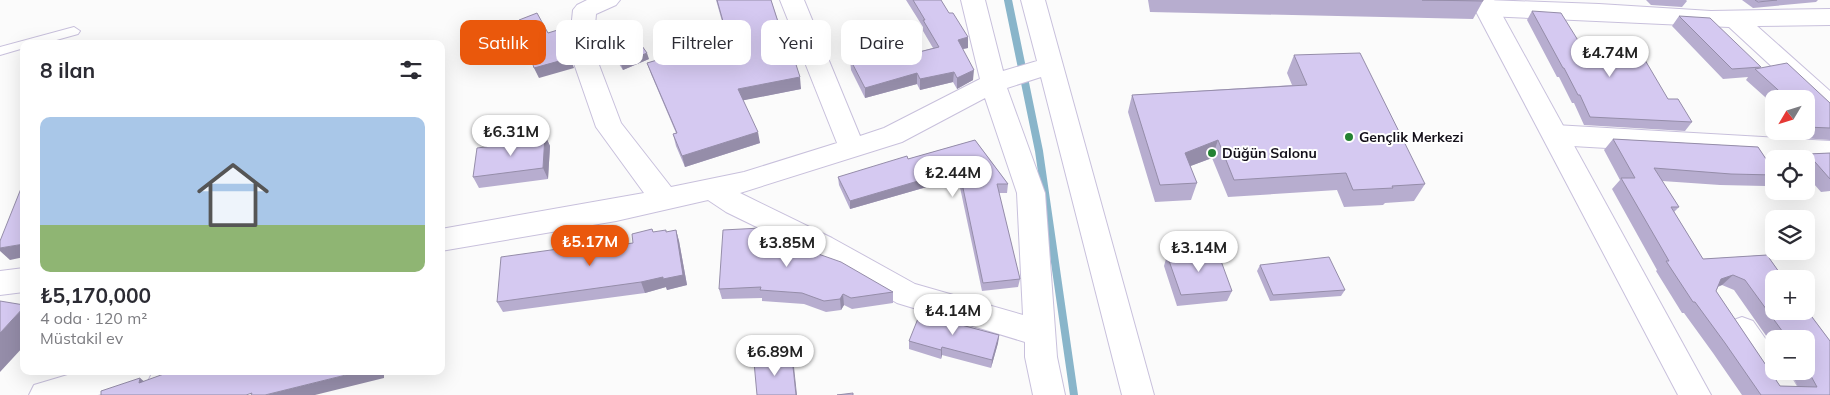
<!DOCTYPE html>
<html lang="tr">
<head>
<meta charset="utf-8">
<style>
	:root { --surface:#fff; --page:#f2f2f3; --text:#2b2b33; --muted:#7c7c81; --line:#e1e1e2; --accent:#ea580c }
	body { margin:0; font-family:Mulish,sans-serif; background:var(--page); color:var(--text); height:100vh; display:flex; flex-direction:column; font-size:19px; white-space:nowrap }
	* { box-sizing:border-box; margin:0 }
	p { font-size:16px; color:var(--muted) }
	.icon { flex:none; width:28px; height:28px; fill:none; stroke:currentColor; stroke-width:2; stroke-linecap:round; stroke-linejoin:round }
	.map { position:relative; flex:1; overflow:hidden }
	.drawer { position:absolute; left:20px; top:40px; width:425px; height:335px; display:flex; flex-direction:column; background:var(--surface); border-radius:10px; box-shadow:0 5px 20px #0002 }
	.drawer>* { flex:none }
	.hud { position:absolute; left:460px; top:20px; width:475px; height:45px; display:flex; gap:10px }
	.needle { width:32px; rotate:232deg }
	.fabs { position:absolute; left:1765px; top:90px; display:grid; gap:10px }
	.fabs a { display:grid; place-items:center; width:50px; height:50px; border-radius:10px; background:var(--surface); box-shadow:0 5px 20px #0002; font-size:25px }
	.price { position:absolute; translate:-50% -42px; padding:0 11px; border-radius:18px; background:#fff; color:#222; font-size:16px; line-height:32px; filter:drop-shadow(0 1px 2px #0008) }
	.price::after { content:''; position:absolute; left:50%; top:30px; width:15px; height:11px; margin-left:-8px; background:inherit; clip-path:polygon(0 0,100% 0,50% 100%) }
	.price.current { background:var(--accent); color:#fff }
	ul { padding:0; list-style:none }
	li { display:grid; align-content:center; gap:10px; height:265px; padding:0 20px }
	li+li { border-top:1px solid var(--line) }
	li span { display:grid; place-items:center; height:155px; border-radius:10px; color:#555 }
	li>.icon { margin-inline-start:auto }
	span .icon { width:90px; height:90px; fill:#fffc; stroke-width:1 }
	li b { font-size:21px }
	h2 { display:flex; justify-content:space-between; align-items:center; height:60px; padding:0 20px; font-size:21px }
	.chip { padding:0 18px; border-radius:10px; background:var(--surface); box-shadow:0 5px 20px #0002; font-size:18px; line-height:45px }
	.chip.current { background:var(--accent); color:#fff }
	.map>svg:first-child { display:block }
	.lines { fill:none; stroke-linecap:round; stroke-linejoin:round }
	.stream { stroke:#89b5ca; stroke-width:8 }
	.service-casing { stroke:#c8c0dc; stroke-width:2 }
	.minor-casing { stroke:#c8c0dc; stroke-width:2 }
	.tertiary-casing { stroke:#c8c0dc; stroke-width:2 }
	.service { fill:#fff; fill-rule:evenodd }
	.minor { fill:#fff; fill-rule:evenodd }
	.tertiary { fill:#fff; fill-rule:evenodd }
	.wall { fill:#b7adcf; fill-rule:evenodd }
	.shaded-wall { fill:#958da9 }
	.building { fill:#d5c9f1; stroke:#958da9; fill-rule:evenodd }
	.poi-dot { fill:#248233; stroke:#fff; stroke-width:2 }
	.labels { text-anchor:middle; stroke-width:4; stroke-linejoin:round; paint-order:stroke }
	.poi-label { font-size:14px; font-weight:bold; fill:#14101a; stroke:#fff; text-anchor:start }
</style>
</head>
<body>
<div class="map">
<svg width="1830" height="395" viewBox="0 0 1830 395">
	<rect width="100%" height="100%" fill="#fbfbfb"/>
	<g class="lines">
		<!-- stream -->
		<path class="stream" d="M 1008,0 L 1039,151 L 1074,395"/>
		<defs>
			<path id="service" d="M 74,27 L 80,31 L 78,34 L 42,44 L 24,44 L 24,48 L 0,55 L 0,47 Z"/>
			<path id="minor" d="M 587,0 L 620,0 L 616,5 L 596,14 L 593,49 L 621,123 L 671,187 L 744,172 L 837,143 L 780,0 L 804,0 L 860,136 L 884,128 L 980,79 L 961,0 L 985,0 L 1003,71 L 1037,61 L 1021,0 L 1045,0 L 1154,395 L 1122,395 L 1041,77 L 1007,88 L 1045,193 L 1057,357 L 1065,395 L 1033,395 L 1025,357 L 1025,342 L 897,303 L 812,254 L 726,212 L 708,200 L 616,221 L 441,251 L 441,229 L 644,193 L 596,127 L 569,49 L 573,10 L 577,5 ZM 985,98 L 1017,193 L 1023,315 L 915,284 L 832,238 L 740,193 L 902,142 Z
				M 1486,0 L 1599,4 L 1711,11 L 1830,9 L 1830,25 L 1757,26 L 1830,91 L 1830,115 L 1821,112 L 1729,27 L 1486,16 L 1478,13 L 1474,8 L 1478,3 Z
				M 1555,125 L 1830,141 L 1830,161 L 1555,145 L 1546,142 L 1542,135 L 1546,128 Z
				M 24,268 L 24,292 L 0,295 L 0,271 Z
				M 1742,317 L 1753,321 L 1774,351 L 1774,371 L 1788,371 L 1802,395 L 1768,395 L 1727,330 L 1731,321 Z
				M 81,371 L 152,371 L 147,381 L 98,395 L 29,395 L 34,385 Z"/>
			<path id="tertiary" d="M 1470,0 L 1494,0 L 1711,395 L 1678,395 Z"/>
		</defs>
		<!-- service casing -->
		<use href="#service" class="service-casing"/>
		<!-- minor casing -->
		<use href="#minor" class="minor-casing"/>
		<!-- tertiary casing -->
		<use href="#tertiary" class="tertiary-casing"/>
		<!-- service -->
		<use href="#service" class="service"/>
		<!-- minor -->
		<use href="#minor" class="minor"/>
		<!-- tertiary -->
		<use href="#tertiary" class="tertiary"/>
	</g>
	<!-- wall -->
	<path class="wall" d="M 716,0 L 771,0 L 801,89 L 743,100 L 760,143 L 685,167 L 676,146 L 673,134 L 676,133 L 651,74 L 647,63 L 727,39 Z
		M 906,0 L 941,0 L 968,48 L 963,49 L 973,80 L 957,89 L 953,82 L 920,90 L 917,84 L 865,98 L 851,70 L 850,59 L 895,58 L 933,48 L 923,31 L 923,27 Z
		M 1148,0 L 1483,0 L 1483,1 L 1473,19 L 1150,12 Z
		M 1646,0 L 1686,0 L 1687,1 L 1682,7 L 1651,5 Z
		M 1742,0 L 1818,0 L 1816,2 L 1753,8 Z
		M 1532,11 L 1584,50 L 1640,60 L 1668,99 L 1692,122 L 1685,131 L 1584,125 L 1574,103 L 1572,103 L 1559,77 L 1557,77 L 1527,20 Z
		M 1679,16 L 1761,67 L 1759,68 L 1830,103 L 1830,140 L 1787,137 L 1781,131 L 1806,131 L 1806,99 L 1774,99 L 1774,105 L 1746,80 L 1748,77 L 1723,79 L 1672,26 Z
		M 609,46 L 649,59 L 623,70 L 611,52 Z
		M 1294,55 L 1425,184 L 1414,201 L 1385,203 L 1383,205 L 1344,207 L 1337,190 L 1228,197 L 1212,158 L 1190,166 L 1197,183 L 1191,200 L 1155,202 L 1128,112 L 1132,95 L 1292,85 L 1287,73 Z
		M 545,135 L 550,146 L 548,179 L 479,188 L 473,177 L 509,144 Z
		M 1613,139 L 1758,147 L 1774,171 L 1774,178 L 1765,186 L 1720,185 L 1662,181 L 1679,207 L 1674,212 L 1703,259 L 1767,255 L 1784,279 L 1774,279 L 1774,311 L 1806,311 L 1806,309 L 1830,341 L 1830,395 L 1742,395 L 1713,353 L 1684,313 L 1682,313 L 1656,271 L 1657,270 L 1612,189 L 1620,180 L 1604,150 ZM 1722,285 L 1734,290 L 1774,347 L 1774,339 L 1806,339 L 1806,371 L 1790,371 L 1798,387 L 1780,386 L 1716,291 L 1718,287 Z
		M 975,140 L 1008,184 L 1007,193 L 999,193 L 1020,279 L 1018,287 L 982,291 L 958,178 L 850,209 L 839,185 L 838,177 L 908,159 Z
		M 1830,153 L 1830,191 L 1821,192 L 1806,175 L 1806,159 L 1802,159 L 1808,154 Z
		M 761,228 L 762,234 L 788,235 L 790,245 L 808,246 L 809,251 L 893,292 L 893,303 L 852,309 L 844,305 L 841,310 L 826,312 L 804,304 L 762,301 L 762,298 L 722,299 L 719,289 Z
		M 652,229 L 653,232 L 667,232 L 676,230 L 679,241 L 687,285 L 667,290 L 666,287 L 645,293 L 503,312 L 497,302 L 558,249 L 560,253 L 633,243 Z
		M 1167,255 L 1232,291 L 1227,301 L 1177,306 L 1164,266 Z
		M 1260,265 L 1345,290 L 1341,296 L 1270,301 L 1257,271 Z
		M 952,318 L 951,322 L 999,335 L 998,343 L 991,368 L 942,355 L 941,359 L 909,349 L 909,341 Z"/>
	<!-- shaded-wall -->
	<path class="shaded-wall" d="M 564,28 L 568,39 L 567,50 L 574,68 L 539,78 L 534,68 L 563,39 Z
		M 968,37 L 968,48 L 957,50 L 958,40 Z
		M 647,53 L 649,59 L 623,70 L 621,64 Z
		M 974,70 L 973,80 L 957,89 L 957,78 Z
		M 954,72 L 953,82 L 920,90 L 920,79 Z
		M 917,73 L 917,84 L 865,98 L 865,88 Z
		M 800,77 L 801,89 L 740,101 L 738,89 Z
		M 758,132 L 760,143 L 685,167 L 682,156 Z
		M 545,135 L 550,146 L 548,179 L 543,168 Z
		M 1218,140 L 1212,158 L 1180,170 L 1185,153 Z
		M 959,169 L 958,178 L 850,209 L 850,201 Z
		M 676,230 L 679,241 L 687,285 L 667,290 L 666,287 L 645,293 L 641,282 Z
		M 788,235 L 790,246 L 786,245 Z
		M 24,244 L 24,257 L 10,260 L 0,251 L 0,248 Z
		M 1733,275 L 1722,285 L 1709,289 L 1721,279 Z
		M 843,294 L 844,305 L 841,310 L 840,299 Z
		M 24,307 L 24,346 L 0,372 L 0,333 Z
		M 999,335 L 998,343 L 991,368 L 992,360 Z
		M 942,347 L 942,355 L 941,359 L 941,350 Z
		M 792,357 L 794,367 L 797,395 L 796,395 Z
		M 362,371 L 384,371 L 384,378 L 315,395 L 265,395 Z
		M 140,378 L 152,388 L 139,383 Z"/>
	<!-- building -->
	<path class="building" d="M 717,0 L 771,0 L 780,28 L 784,27 L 800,77 L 738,89 L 758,132 L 682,156 L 673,134 L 677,133 L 647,63 L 728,39 Z
		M 913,0 L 941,0 L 949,13 L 953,13 L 968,37 L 958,40 L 974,70 L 957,78 L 954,72 L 920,79 L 917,73 L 865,88 L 850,59 L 889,48 L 895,58 L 939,47 L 923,20 L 925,20 Z
		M 1422,0 L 1483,0 L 1483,1 Z
		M 1755,0 L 1777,0 L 1758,2 Z
		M 1532,11 L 1561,13 L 1584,50 L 1635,51 L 1640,60 L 1645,60 L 1668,99 L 1678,99 L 1692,122 L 1590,117 L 1580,95 L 1578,95 L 1564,68 L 1563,68 Z
		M 537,13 L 548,33 L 564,28 L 563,39 L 570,58 L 534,68 L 519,20 Z
		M 1679,16 L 1710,18 L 1761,67 L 1732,69 Z
		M 635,36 L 647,53 L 621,64 L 609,46 Z
		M 1360,53 L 1425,184 L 1392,186 L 1393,188 L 1353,190 L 1346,173 L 1234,180 L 1218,140 L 1185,153 L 1197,183 L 1160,185 L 1132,95 L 1307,85 L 1294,55 Z
		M 1787,63 L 1830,103 L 1830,128 L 1806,127 L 1806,99 L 1788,99 L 1755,69 Z
		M 545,135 L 543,168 L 473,177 L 477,148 L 509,144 L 509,140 Z
		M 1613,139 L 1758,147 L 1774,171 L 1774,175 L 1731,174 L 1654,168 L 1679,207 L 1671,207 L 1703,259 L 1767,255 L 1784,279 L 1774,279 L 1774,311 L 1806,311 L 1806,309 L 1830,341 L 1830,395 L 1761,395 L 1725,343 L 1695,302 L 1693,302 L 1666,261 L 1669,261 L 1621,178 L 1635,178 ZM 1733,275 L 1745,280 L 1788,339 L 1806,339 L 1806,367 L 1817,387 L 1780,386 L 1716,291 L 1721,279 Z
		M 975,140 L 1008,184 L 997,184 L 1020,279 L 983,283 L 959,169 L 850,201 L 838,177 L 907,156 L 908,159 Z
		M 1830,153 L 1830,179 L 1808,154 Z
		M 24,181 L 24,244 L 0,248 L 0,241 Z
		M 761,228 L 761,234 L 788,235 L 786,245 L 808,246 L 807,250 L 841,262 L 893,292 L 851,298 L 843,294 L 840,299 L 824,301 L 802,293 L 760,290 L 761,287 L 719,289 L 723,230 Z
		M 652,229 L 653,232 L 666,230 L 666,232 L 676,230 L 683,275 L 663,279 L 663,277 L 641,282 L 497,302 L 501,257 L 558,249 L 558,253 L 633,243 L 632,234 Z
		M 1217,250 L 1232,291 L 1181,295 L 1167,255 Z
		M 1329,257 L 1345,290 L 1273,295 L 1260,265 Z
		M 0,301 L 24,305 L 24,307 L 0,333 Z
		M 921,311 L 952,318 L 950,322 L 999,335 L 992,360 L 942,347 L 941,350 L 909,341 Z
		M 792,357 L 796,395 L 757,395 L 754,362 Z
		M 172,371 L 362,371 L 265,395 L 251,395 L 252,393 L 246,395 L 101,395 L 101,391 L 140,378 L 139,383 Z
		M 853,393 L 853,395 L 837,395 Z"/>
	<!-- markers -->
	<g class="poi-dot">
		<circle cx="1349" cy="137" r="5"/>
		<circle cx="1212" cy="153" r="5"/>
	</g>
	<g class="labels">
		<!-- poi labels -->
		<g class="poi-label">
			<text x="1359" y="142">Gençlik Merkezi</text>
			<text x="1222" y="158">Düğün Salonu</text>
		</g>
	</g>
</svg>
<div class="fabs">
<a><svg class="needle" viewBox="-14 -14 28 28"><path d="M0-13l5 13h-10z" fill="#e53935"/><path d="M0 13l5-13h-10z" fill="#7c7c81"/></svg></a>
<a><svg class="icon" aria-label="locate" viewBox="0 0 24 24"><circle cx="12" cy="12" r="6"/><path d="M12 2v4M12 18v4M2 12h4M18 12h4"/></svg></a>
<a><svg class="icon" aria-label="layers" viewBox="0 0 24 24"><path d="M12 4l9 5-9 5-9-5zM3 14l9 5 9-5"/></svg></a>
<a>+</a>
<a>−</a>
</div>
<b class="price" style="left:1610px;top:78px">₺4.74M</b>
<b class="price" style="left:511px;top:157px">₺6.31M</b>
<b class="price" style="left:953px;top:198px">₺2.44M</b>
<b class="price current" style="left:590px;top:267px">₺5.17M</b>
<b class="price" style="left:787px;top:268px">₺3.85M</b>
<b class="price" style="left:1199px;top:273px">₺3.14M</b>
<b class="price" style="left:953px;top:336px">₺4.14M</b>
<b class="price" style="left:775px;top:377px">₺6.89M</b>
<div class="hud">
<a class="chip current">Satılık</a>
<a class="chip">Kiralık</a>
<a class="chip">Filtreler</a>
<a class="chip">Yeni</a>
<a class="chip">Daire</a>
</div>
<section class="drawer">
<h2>8 ilan<svg class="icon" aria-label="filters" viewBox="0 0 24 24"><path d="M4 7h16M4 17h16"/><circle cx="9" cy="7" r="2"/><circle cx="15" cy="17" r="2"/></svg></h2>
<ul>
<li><span style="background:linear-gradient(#a9c7e8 70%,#8fb573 0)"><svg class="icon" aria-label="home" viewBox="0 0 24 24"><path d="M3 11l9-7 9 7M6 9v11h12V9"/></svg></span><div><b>₺5,170,000</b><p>4 oda · 120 m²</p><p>Müstakil ev</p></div></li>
</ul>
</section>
</div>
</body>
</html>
